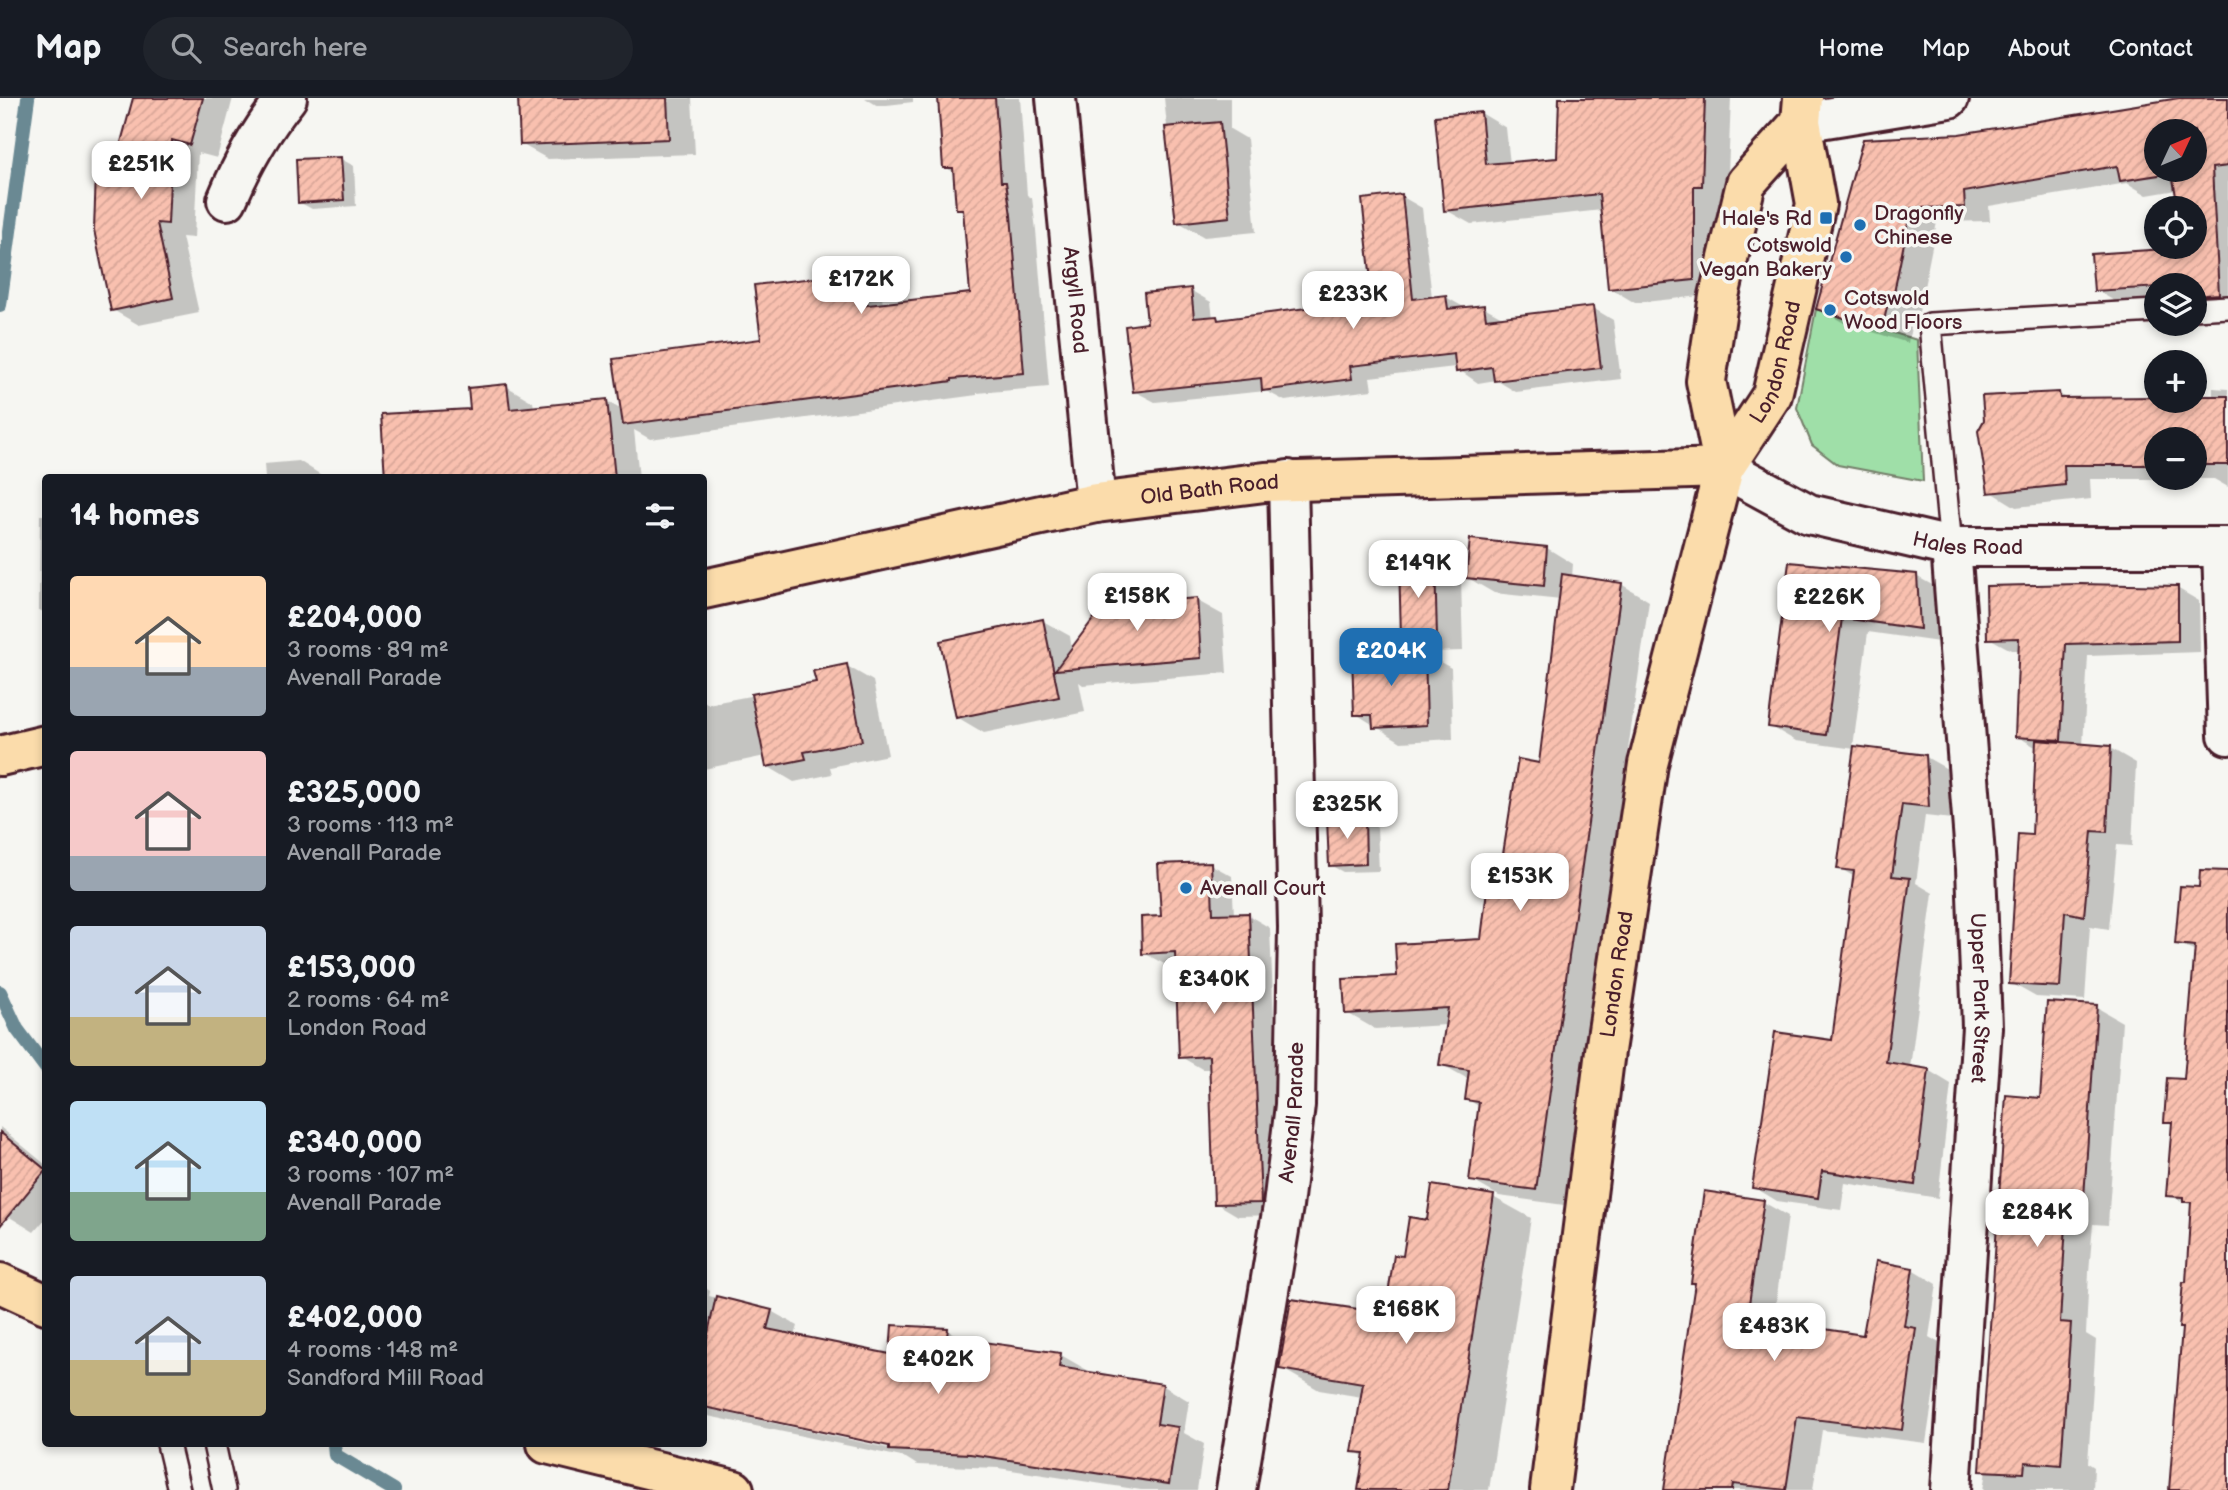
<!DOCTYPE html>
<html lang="en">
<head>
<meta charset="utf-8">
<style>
	:root { --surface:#171b24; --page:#20242c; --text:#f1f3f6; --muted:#9ea1a6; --line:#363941; --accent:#1f6fb2 }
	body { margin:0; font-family:"Balsamiq Sans",sans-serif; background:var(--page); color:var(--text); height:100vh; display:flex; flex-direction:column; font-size:26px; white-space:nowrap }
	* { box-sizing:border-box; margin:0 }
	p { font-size:23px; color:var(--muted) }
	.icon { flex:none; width:38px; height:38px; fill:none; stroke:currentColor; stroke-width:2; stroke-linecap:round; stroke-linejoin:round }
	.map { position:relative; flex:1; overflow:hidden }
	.details { position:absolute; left:42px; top:376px; width:665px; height:973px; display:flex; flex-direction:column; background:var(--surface); border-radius:7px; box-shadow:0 4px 10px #0003 }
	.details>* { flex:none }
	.needle { width:46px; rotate:46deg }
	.fabs { position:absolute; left:2144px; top:21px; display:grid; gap:14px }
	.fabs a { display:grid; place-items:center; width:63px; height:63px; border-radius:50%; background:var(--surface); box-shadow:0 4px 10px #0003; font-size:35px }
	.price { position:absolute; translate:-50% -60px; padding:0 16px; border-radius:14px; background:#fff; color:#222; font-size:23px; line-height:46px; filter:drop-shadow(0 2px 4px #0008) }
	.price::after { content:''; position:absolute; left:50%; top:42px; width:21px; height:16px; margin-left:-10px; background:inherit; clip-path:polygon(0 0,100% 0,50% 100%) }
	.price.active { background:var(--accent); color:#fff }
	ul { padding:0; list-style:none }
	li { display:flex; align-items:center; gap:21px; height:175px; padding:0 28px }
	li span { display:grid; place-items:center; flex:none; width:196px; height:140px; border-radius:7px; color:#555 }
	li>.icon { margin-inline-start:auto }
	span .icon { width:84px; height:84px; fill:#fffc; stroke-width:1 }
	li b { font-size:30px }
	h2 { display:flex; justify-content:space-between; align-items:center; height:84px; padding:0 28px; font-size:30px }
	header { display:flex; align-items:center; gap:42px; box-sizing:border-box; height:98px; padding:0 35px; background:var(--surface); border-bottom:2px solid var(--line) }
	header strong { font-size:33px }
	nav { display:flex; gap:38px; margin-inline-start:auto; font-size:24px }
	.search { width:490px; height:63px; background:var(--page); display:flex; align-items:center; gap:18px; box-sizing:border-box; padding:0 24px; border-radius:38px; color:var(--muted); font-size:26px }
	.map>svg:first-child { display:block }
	.green { fill:#9fdfa8; stroke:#747f6a; stroke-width:2 }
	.shadow { fill:#0003; fill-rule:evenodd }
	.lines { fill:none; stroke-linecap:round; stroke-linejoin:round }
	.stream { stroke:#6a8993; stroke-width:14 }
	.building { fill:url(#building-hatch); stroke:#4a1f2b; stroke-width:2; fill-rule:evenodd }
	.service-casing { stroke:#4a1f2b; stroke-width:26 }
	.minor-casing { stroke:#4a1f2b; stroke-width:44 }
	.secondary-casing { stroke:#4a1f2b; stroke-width:44 }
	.trunk-casing { stroke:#4a1f2b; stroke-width:44 }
	.service { stroke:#f6f6f2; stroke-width:21 }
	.minor { stroke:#f6f6f2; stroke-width:38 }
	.secondary { stroke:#f6f6f2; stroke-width:38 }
	.trunk { stroke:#fbdcab; stroke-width:38 }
	.poi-dot { fill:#1f6fb2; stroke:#f6f6f2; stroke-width:2.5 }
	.labels { text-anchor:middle; stroke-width:7; stroke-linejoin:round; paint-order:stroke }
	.poi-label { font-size:21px; fill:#4a1f2b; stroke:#f6f6f2; text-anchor:start }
	.street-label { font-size:21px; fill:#4a1f2b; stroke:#f6f6f2 }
</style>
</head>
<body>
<header>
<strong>Map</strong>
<div class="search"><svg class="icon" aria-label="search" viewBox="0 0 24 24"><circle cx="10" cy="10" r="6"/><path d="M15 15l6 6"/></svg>Search here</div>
<nav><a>Home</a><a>Map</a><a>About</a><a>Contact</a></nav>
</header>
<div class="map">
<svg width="2228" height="1392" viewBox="0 0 2228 1392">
	<defs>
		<pattern id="building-hatch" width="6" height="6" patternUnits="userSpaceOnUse" patternTransform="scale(1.75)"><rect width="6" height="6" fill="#f9c0af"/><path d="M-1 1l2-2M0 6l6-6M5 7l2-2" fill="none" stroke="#d7a597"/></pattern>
	</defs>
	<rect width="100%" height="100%" fill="#f6f6f2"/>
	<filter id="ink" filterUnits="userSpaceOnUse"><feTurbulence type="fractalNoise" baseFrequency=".0143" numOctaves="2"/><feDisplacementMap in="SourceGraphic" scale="14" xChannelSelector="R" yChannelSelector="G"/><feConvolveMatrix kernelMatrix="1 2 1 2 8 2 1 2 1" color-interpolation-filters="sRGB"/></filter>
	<g filter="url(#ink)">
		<!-- green -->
		<path class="green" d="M 1816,211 L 1917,242 L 1923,383 L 1838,367 L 1812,347 L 1797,310 Z"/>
		<!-- shadow -->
		<path class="shadow" d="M 135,0 L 233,0 L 217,60 L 198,55 L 194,140 L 182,139 L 199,215 L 139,227 L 113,212 L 121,77 Z
			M 520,0 L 692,0 L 695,56 L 548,61 L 521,46 Z
			M 865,0 L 913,0 L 913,4 L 878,8 Z
			M 940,0 L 1020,0 L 1027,97 L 1032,100 L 1036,132 L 1049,289 L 977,295 L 977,297 L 650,341 L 634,332 L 639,380 L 386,380 L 506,288 L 533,304 L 534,310 L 606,303 L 622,312 L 763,243 L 855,177 L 881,192 L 883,207 L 972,197 L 965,115 L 957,110 L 955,75 L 945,69 Z
			M 1164,0 L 1230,0 L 1230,31 L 1247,41 L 1256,134 L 1204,139 L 1177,123 Z
			M 1645,0 L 1731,0 L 1727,102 L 1719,102 L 1719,196 L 1635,205 L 1610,190 L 1602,112 L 1471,126 L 1446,112 L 1481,15 L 1506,30 L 1510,66 L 1559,61 Z
			M 2194,0 L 2228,0 L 2228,211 L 2194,203 L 2194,187 L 2156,187 L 2156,205 L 2121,207 L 2096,192 L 2186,149 L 2194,149 L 2194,110 L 2180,110 L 2177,92 L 2147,97 L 2127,85 L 1989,108 L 1990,123 L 1937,124 L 1919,214 L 1914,213 L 1908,245 L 1844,225 L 1818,210 L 1959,37 ZM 2156,33 L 2194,33 L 2194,72 L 2156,72 Z
			M 341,61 L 354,68 L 356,108 L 312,111 L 299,104 Z
			M 1401,98 L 1422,110 L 1432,200 L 1446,199 L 1467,211 L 1484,209 L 1504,220 L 1593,210 L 1613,222 L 1621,281 L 1516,294 L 1496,282 L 1478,285 L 1455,269 L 1370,279 L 1372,292 L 1285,303 L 1266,293 L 1155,304 L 1134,293 L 1149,227 L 1190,192 L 1211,204 L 1213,220 L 1222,223 L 1375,203 Z
			M 2213,290 L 2228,291 L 2228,389 L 2214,381 L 2090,381 L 2091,401 L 2016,409 L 1990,393 L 2059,296 L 2069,301 L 2194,303 L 2213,300 ZM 2156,341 L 2194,341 L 2194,380 L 2156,380 Z
			M 299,363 L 326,380 L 265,380 L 264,366 Z
			M 40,417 L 46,417 L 46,515 L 39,512 Z
			M 1547,450 L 1573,466 L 1572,479 L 1621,486 L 1649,503 L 1564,1107 L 1499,1098 L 1471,1082 L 1480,1009 L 1467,1001 L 1470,982 L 1441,966 L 1447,927 L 1375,931 L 1347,915 L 1399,879 L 1483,843 L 1502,771 L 1541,667 L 1561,502 L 1494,495 L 1468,480 Z
			M 1791,465 L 1916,478 L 1943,493 L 1946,545 L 1868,534 L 1853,649 L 1926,659 L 1949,672 L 1952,721 L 1925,718 L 1916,785 L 1933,795 L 1910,970 L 1928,972 L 1951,986 L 1938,1100 L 1845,1085 L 1841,1112 L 1777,1103 L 1754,1089 L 1833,944 L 1855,779 L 1839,770 L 1855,651 L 1796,643 L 1770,628 Z
			M 1435,466 L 1461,481 L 1463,553 L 1430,554 L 1403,538 Z
			M 2177,490 L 2199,503 L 2200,554 L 2088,558 L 2083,648 L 2110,650 L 2136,665 L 2132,748 L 2117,747 L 2109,831 L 2090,828 L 2085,902 L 2036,899 L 2011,885 L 2033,739 L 2037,650 L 2017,638 L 2021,552 L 2011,552 L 1989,540 Z
			M 1131,492 L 1155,505 L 1196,502 L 1223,517 L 1227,575 L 1083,587 L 1079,584 L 1085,614 L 984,635 L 957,619 L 1043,523 L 1070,538 L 1072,552 Z
			M 1424,555 L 1451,570 L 1453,641 L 1401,644 L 1356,616 Z
			M 847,568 L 873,583 L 888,657 L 830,669 L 832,676 L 794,684 L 767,668 L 765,658 L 704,671 L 704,603 L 708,606 L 818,585 Z
			M 1364,721 L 1377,729 L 1379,773 L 1343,774 L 1330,767 Z
			M 1210,766 L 1232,778 L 1234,817 L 1248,817 L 1270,830 L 1282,1117 L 1238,1118 L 1216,1105 L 1212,971 L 1202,971 L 1181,959 L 1177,867 L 1166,867 L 1144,855 L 1163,820 Z
			M 2228,824 L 2228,1392 L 2171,1392 L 2193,1108 L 2168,1097 L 2173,1027 L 2166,1023 L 2186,983 L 2196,853 L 2177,845 Z
			M 2096,909 L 2122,924 L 2108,1127 L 2093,1126 L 2089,1174 L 2086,1236 L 2096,1242 L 2088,1365 L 2094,1369 L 2093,1392 L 1983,1392 L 2042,1001 Z
			M 0,1029 L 46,1067 L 46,1120 L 34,1134 L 0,1113 Z
			M 1493,1099 L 1531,1120 L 1489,1392 L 1360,1392 L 1365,1359 L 1354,1353 L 1362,1299 L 1319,1292 L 1281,1270 L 1386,1217 L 1404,1160 L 1429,1124 Z
			M 1763,1104 L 1788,1118 L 1775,1212 L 1806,1227 L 1806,1230 L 1865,1239 L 1912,1171 L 1937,1186 L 1929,1239 L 1941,1246 L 1926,1345 L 1822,1332 L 1813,1392 L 1666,1392 Z
			M 704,1189 L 710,1193 L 709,1198 L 771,1213 L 798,1228 L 795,1238 L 892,1259 L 947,1232 L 968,1244 L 1061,1257 L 1087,1272 L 1087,1275 L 1162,1287 L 1189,1303 L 1184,1335 L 1204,1346 L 1197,1392 L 1141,1392 L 998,1370 L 917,1367 L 906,1360 L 708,1318 L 704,1315 L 704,1310 L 897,1352 L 898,1348 L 704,1307 Z"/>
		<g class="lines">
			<!-- stream -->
			<path class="stream" d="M 0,207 L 28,0
				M 0,894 L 17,931 L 46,970
				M 334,1346 L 335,1357 L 394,1392"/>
		</g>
		<!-- building -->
		<path class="building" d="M 133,0 L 203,0 L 190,47 L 172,42 L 168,126 L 157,125 L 173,200 L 111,213 L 94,132 L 96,74 L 120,75 L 120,48 Z
			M 518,0 L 667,0 L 669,41 L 520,47 Z
			M 938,0 L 995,0 L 1001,84 L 1006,84 L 1011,117 L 1024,275 L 952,281 L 952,283 L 623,327 L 613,261 L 761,241 L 754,187 L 856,175 L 860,208 L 970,195 L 963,111 L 956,111 L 953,70 L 943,70 Z
			M 1559,0 L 1705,0 L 1702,88 L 1694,88 L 1694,182 L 1608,191 L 1599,96 L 1444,113 L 1435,18 L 1481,14 L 1486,66 L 1557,60 Z
			M 2179,0 L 2228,0 L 2228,68 L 2212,70 L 2219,196 L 2194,198 L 2194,187 L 2094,193 L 2091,156 L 2194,149 L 2194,110 L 2178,110 L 2172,75 L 2120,83 L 2117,68 L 1964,94 L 1965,109 L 1911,110 L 1893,200 L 1889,200 L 1882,232 L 1816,211 L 1863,41 L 1959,36 ZM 2156,33 L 2194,33 L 2194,72 L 2156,72 Z
			M 1220,24 L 1230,119 L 1176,125 L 1165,29 Z
			M 341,59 L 344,102 L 298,105 L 296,61 Z
			M 1402,96 L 1413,201 L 1446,197 L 1448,211 L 1484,207 L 1486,221 L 1593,208 L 1601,270 L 1494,283 L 1492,269 L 1456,274 L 1454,256 L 1350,268 L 1352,281 L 1262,293 L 1261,280 L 1133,294 L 1125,228 L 1147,225 L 1144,195 L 1191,190 L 1194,220 L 1217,218 L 1218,222 L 1373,201 L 1362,101 Z
			M 507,286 L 510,311 L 607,301 L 615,380 L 385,380 L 381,316 L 470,311 L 468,290 Z
			M 2059,294 L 2060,300 L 2156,299 L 2156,303 L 2194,303 L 2194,298 L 2228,298 L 2228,367 L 2194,367 L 2194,341 L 2156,341 L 2156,367 L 2064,367 L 2065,387 L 1988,395 L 1978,333 L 1984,322 L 1982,298 Z
			M 1470,441 L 1547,449 L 1544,488 L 1466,480 Z
			M 1435,464 L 1437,539 L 1401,539 L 1399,465 Z
			M 1789,464 L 1917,476 L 1920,531 L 1842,520 L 1826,637 L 1768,629 Z
			M 1562,476 L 1622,485 L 1536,1092 L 1469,1083 L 1479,1004 L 1465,1002 L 1469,972 L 1439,967 L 1448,910 L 1345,916 L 1343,881 L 1397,878 L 1395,846 L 1481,841 L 1490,767 L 1501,769 L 1518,661 L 1539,665 Z
			M 2080,486 L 2178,488 L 2178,543 L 2066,546 L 2061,642 L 2015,639 L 2019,540 L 1987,541 L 1986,488 Z
			M 1132,490 L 1146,504 L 1197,500 L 1201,560 L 1055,572 L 1115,492 Z
			M 1043,521 L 1059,599 L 956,620 L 940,543 Z
			M 1425,553 L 1427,627 L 1373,630 L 1372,617 L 1354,617 L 1352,556 Z
			M 847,566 L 862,643 L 804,654 L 806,661 L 766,669 L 751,596 L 816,584 L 813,573 Z
			M 2036,642 L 2111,648 L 2107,734 L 2092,733 L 2084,818 L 2065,814 L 2060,889 L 2009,886 L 2018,736 L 2032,737 Z
			M 1854,648 L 1926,657 L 1929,709 L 1902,706 L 1892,778 L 1910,780 L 1886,964 L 1929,971 L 1915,1087 L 1822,1073 L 1818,1100 L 1752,1090 L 1775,934 L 1832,942 L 1854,773 L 1837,771 Z
			M 1365,719 L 1366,766 L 1329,768 L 1327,721 Z
			M 1211,764 L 1213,816 L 1249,815 L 1261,1105 L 1214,1106 L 1209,958 L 1179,960 L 1175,854 L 1142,856 L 1141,819 L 1161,818 L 1158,766 Z
			M 2200,772 L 2228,773 L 2228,1392 L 2169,1392 L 2182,1230 L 2179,1230 L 2183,1184 L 2186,1184 L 2191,1104 L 2183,1104 L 2183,1099 L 2166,1098 L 2172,1024 L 2164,1024 L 2167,980 L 2184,981 L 2195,848 L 2175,846 L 2180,788 L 2199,789 Z
			M 2047,904 L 2097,907 L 2083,1114 L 2067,1112 L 2064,1158 L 2060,1224 L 2071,1225 L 2061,1367 L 2025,1364 L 2024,1375 L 1980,1373 L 2006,997 L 2040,1000 Z
			M 0,1034 L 46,1072 L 0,1128 Z
			M 1432,1087 L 1494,1097 L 1448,1392 L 1358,1392 L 1364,1355 L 1352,1354 L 1363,1285 L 1279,1271 L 1291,1201 L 1385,1215 L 1394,1157 L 1403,1158 L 1409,1119 L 1427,1122 Z
			M 1704,1093 L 1764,1102 L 1749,1206 L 1782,1211 L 1780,1224 L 1863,1237 L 1876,1163 L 1913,1170 L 1904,1228 L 1916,1230 L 1902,1332 L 1797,1319 L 1786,1392 L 1733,1386 L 1732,1392 L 1664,1392 L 1695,1185 L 1691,1185 Z
			M 716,1198 L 772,1212 L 767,1231 L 890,1256 L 892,1227 L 948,1230 L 947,1239 L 1061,1255 L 1059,1269 L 1163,1286 L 1157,1326 L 1178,1329 L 1169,1386 L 970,1356 L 889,1352 L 889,1348 L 704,1309 L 704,1254 Z"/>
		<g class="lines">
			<defs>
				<path id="service" d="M 2194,211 L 2228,209
					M 1951,449 L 1930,226 L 2156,213
					M 168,1346 L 179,1392
					M 214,1346 L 224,1392"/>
				<g id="minor">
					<path id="s1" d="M 1056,0 L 1096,405"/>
					<path d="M 1801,24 L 1949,0"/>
					<path d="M 227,102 C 243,64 261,32 287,0"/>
					<path id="s2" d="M 1951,449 L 1976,770 L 1982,929 L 1951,1392"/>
					<path d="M 2222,450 L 2228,637"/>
					<path id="s3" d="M 1236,1392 L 1283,1108 L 1295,1007 L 1298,830 L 1288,382"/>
				</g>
				<g id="secondary">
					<path id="s4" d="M 1724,370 L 1809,416 L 1951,449 L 2228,449"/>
				</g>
				<g id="trunk">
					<path d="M 1724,370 L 1706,283 L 1719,198 L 1746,85 L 1801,24"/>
					<path id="s5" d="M 704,491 L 1096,405 L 1265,384 L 1724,370"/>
					<path d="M 0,658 L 46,647"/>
					<path d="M 0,1185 L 46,1206"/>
					<path d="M 547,1346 L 734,1392"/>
					<path id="s6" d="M 1550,1392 L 1605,953 L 1648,666 L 1724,370 L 1772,297 L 1816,106 L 1801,24 L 1803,0"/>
				</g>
			</defs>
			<!-- service casing -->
			<use href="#service" class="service-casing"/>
			<!-- minor casing -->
			<use href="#minor" class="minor-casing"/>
			<!-- secondary casing -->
			<use href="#secondary" class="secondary-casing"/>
			<!-- trunk casing -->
			<use href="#trunk" class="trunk-casing"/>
			<!-- service -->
			<use href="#service" class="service"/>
			<!-- minor -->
			<use href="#minor" class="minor"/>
			<!-- secondary -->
			<use href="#secondary" class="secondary"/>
			<!-- trunk -->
			<use href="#trunk" class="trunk"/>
		</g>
	</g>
	<!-- markers -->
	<g class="poi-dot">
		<rect x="1819" y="113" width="14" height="14" rx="3.5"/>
		<circle cx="1860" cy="127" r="7"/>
		<circle cx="1846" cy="159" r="7"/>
		<circle cx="1830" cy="212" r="7"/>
		<circle cx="1186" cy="790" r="7"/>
	</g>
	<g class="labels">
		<!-- poi labels -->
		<g class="poi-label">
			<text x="1874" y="122">Dragonfly<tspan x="1874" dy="24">Chinese</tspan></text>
			<text x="1812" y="127" text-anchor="end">Hale's Rd</text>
			<text x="1832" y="154" text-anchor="end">Cotswold<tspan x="1832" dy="24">Vegan Bakery</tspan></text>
			<text x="1844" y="207">Cotswold<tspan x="1844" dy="24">Wood Floors</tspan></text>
			<text x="1200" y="797">Avenall Court</text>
		</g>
		<!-- street labels -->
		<g class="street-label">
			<text dy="7" stroke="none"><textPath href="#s1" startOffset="203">Argyll Road</textPath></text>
			<text dy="7" stroke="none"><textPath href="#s6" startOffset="1158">London Road</textPath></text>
			<text dy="7" stroke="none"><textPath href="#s5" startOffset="516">Old Bath Road</textPath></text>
			<text dy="7" stroke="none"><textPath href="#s4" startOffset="259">Hales Road</textPath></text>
			<text dy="7" stroke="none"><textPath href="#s6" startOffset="520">London Road</textPath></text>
			<text dy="7" stroke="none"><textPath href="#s2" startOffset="452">Upper Park Street</textPath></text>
			<text dy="7" stroke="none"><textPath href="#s3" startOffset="382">Avenall Parade</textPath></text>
		</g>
	</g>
</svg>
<div class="fabs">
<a><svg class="needle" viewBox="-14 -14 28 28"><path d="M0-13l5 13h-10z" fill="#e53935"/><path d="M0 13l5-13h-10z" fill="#9ea1a6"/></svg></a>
<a><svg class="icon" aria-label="locate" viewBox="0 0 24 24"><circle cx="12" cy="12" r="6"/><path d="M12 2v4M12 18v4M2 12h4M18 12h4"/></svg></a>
<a><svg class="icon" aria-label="layers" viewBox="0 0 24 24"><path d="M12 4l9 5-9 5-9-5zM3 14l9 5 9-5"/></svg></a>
<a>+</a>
<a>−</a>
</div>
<b class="price" style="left:141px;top:103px">£251K</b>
<b class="price" style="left:861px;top:218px">£172K</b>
<b class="price" style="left:1353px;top:233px">£233K</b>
<b class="price" style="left:1418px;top:502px">£149K</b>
<b class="price" style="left:1137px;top:535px">£158K</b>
<b class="price" style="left:1829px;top:536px">£226K</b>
<b class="price active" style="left:1391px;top:590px">£204K</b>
<b class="price" style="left:1347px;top:743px">£325K</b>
<b class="price" style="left:1520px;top:815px">£153K</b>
<b class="price" style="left:1214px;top:918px">£340K</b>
<b class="price" style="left:2037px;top:1151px">£284K</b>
<b class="price" style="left:1406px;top:1248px">£168K</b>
<b class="price" style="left:1774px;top:1265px">£483K</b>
<b class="price" style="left:938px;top:1298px">£402K</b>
<section class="details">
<h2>14 homes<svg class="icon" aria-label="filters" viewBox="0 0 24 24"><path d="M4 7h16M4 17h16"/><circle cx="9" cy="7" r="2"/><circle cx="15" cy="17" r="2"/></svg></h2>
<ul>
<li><span style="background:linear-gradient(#ffd9b3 65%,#9aa5b1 0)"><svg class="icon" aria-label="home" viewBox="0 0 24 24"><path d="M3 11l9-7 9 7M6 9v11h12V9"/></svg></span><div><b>£204,000</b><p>3 rooms · 89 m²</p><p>Avenall Parade</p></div></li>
<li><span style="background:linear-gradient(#f6c9c9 75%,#9aa5b1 0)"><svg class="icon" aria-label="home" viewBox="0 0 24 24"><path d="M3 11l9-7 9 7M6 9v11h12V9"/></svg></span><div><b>£325,000</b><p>3 rooms · 113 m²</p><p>Avenall Parade</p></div></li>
<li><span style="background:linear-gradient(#c9d6e8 65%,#c2b280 0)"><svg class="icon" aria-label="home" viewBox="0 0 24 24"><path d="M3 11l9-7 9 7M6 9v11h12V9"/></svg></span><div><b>£153,000</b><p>2 rooms · 64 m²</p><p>London Road</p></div></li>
<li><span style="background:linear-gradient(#bfe0f5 65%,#7fa58c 0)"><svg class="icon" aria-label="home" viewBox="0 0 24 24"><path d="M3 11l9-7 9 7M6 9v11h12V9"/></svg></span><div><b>£340,000</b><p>3 rooms · 107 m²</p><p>Avenall Parade</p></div></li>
<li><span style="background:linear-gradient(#c9d6e8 60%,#c2b280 0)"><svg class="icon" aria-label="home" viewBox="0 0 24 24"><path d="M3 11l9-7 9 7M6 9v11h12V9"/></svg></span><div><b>£402,000</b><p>4 rooms · 148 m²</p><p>Sandford Mill Road</p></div></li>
</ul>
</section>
</div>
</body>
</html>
